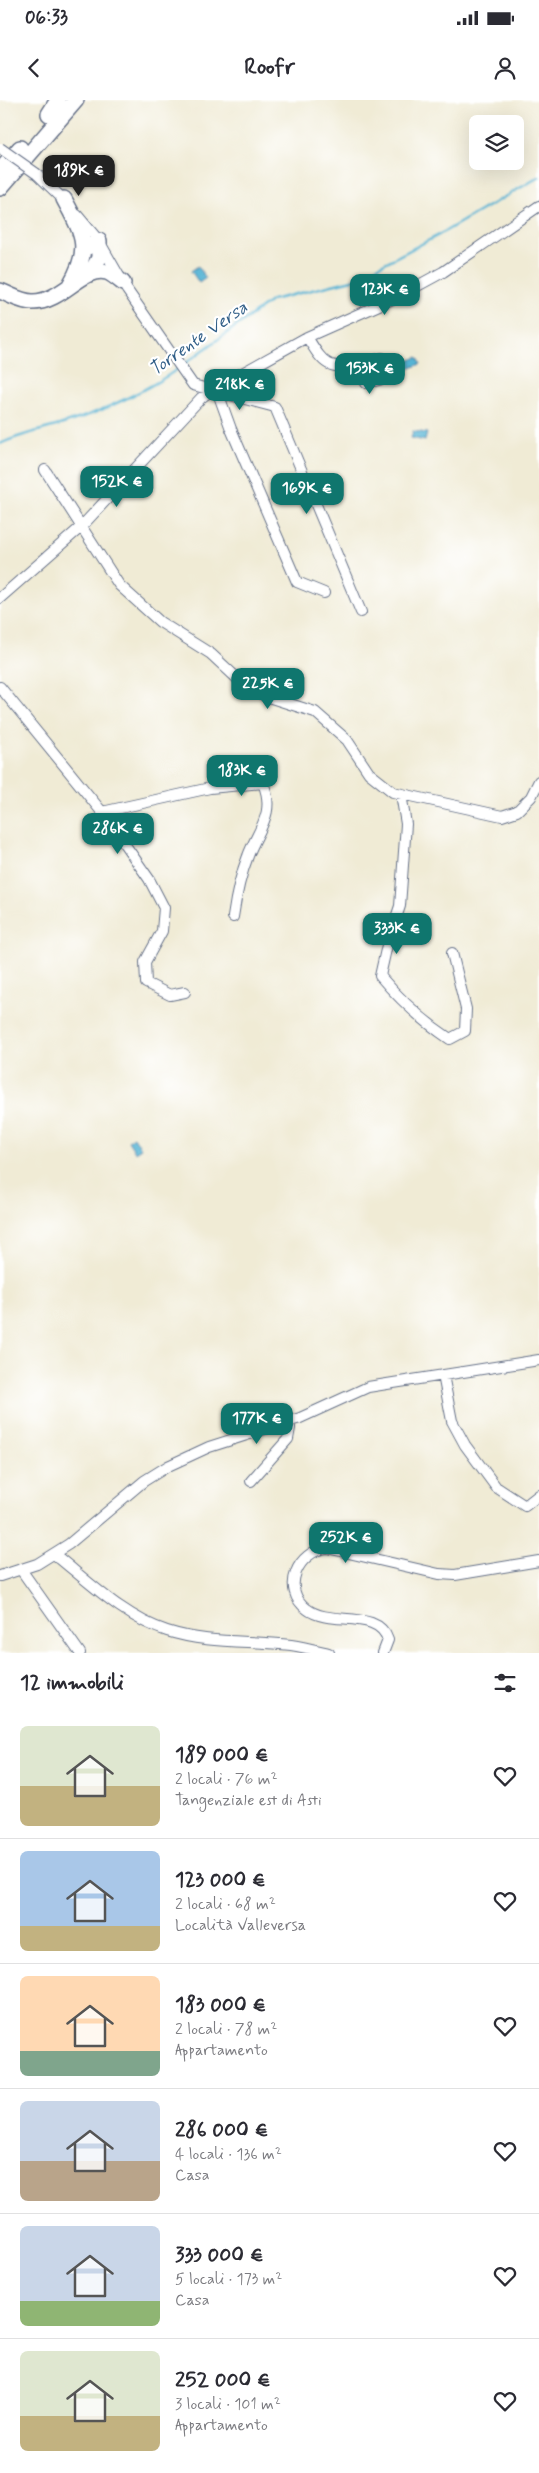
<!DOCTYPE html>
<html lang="it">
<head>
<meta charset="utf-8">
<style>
	:root { --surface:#fff; --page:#f2f2f3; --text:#2b2b33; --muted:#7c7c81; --line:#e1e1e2; --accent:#0f766e }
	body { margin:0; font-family:Mynerve,sans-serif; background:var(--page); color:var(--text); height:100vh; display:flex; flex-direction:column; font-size:19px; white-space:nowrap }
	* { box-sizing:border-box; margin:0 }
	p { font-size:16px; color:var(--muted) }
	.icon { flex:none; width:28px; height:28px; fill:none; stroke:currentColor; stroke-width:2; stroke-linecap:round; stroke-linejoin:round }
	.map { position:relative; height:1553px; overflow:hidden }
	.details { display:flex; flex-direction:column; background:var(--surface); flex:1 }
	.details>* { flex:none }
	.controls { position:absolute; left:469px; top:15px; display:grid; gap:10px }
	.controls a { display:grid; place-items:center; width:55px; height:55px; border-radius:8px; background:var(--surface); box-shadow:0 5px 20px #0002; font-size:25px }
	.price { position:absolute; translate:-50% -42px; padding:0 11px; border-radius:10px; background:var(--accent); color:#fff; font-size:16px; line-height:32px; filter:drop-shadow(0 1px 2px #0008) }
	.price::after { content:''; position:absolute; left:50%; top:30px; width:15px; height:11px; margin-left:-8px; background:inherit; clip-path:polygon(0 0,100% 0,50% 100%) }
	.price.current { background:#222; color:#fff }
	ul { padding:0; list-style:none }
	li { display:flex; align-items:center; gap:15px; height:125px; padding:0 20px }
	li+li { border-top:1px solid var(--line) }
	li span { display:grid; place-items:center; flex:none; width:140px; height:100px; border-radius:8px; color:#555 }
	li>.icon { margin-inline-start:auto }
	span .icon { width:60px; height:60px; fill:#fffc; stroke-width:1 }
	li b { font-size:21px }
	h2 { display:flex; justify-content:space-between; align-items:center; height:60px; padding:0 20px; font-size:21px }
	.status { display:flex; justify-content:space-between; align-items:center; height:35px; padding:0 25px; background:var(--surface); direction:ltr }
	.status svg { height:14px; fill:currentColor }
	header { display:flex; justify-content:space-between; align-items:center; height:65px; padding:0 20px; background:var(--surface); font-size:22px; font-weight:700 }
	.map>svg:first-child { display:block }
	.water { fill:#56b4d4; stroke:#387299 }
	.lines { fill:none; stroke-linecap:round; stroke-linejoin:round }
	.stream { stroke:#56b4d4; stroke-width:2.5 }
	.minor-casing { stroke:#667188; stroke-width:12 }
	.highway-casing { stroke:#667188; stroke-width:18 }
	.minor { stroke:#fff; stroke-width:10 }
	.highway { stroke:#fff; stroke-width:15 }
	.minor-bridge-casing { stroke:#667188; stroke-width:12; stroke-linecap:butt }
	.minor-bridge { stroke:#fff; stroke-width:10 }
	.labels { text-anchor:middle; stroke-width:4.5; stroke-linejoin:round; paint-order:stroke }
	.water-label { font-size:18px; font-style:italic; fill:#305e87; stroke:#fff }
</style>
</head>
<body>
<div class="status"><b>06:33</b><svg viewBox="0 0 49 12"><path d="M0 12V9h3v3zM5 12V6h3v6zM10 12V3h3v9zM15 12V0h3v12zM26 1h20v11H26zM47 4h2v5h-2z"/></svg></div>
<header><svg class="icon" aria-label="back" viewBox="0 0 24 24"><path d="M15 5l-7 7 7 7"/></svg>Roofr<svg class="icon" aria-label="person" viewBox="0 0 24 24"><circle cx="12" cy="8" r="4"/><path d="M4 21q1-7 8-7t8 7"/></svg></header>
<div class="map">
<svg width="539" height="1553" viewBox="0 0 539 1553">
	<rect width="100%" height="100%" fill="#fff"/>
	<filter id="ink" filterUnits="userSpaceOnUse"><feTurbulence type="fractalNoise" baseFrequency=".02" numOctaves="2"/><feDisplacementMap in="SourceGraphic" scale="10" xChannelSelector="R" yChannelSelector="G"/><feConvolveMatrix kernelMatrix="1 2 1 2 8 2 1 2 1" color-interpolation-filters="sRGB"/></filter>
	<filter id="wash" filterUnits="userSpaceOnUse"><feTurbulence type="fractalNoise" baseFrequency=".0096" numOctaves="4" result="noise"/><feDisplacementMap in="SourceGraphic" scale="20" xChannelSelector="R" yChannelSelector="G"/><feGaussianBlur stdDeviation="1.12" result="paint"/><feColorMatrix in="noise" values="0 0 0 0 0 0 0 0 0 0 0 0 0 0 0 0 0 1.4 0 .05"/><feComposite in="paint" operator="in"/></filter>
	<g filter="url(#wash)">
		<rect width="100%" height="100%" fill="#f0ebd5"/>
		<!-- water -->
		<path class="water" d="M 198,166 L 206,178 L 199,183 L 191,171 Z
			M 418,257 L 421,264 L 408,269 L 405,262 Z
			M 413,331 L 427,333 L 425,341 L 411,338 Z
			M 134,1037 L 141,1048 L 135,1052 L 128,1041 Z"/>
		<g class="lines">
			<!-- stream -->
			<path class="stream" d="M 183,265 L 272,200 L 352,180 L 437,136 L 539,77
				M 0,344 C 22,333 46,330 69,322 C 103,311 150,289 179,268"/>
		</g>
	</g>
	<g filter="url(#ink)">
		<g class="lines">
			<defs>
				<path id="minor" d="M 37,74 L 68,104
					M 77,115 L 99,141 L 127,190 L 193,285 L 275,307 L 361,512
					M 307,237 C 324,264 326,270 360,265 L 366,283 L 379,280 L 384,266 L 382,258 L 360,265
					M 218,293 L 231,329 L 297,482 L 324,493
					M 45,370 L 119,485 L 160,522 L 211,554 L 240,581 L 265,596 L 315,612 L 347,640 L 369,673 L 393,692 L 502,716 L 517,711 L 531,697 L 539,681
					M 0,498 L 81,427 L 201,298 L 210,291 L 307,237 L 397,197 L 443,172 L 539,106
					M 0,587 L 102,712 L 149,779 L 164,808 L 162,831 L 145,862 L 146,883 L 170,895 L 185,892
					M 401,694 L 406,724 L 400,806 L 387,845 L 380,876 C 401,901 423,921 450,939 L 465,931 L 466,909 L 452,853
					M 102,712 L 210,688 L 263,683 C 276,714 258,729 248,756 C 240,776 236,796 233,817
					M 443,1275 L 452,1321 L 465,1345 L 496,1387 L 525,1406 L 539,1395
					M 251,1381 L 288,1339 L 290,1328 L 283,1324
					M 54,1454 C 88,1481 125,1518 167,1531 C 207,1544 250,1540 291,1545 C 304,1547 316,1550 329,1553
					M 22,1471 L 80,1553
					M 0,1476 L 37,1464 L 69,1444 L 144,1381 L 168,1366 L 209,1347 L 300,1318 L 368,1287 L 539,1260
					M 383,1553 L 388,1540 C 378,1508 330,1527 307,1509 C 280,1489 298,1451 327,1448 L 439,1474 L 455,1475 L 539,1461"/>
				<path id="highway" d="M 49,14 L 58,0
					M 0,71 L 20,48
					M 0,88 L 76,0
					M 64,99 C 83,135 92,147 70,185
					M 84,149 L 99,141 L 99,158 L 92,171
					M 0,191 C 11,195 21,202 33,202 C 63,202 83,165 107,172 C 112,174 118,179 123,183"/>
			</defs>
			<!-- minor casing -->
			<use href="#minor" class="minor-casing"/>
			<!-- highway casing -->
			<use href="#highway" class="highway-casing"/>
			<!-- minor -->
			<use href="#minor" class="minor"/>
			<!-- highway -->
			<use href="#highway" class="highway"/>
			<defs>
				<path id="minor-bridge" d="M 0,48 L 37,74"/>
			</defs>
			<!-- minor-bridge casing -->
			<use href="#minor-bridge" class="minor-bridge-casing"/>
			<!-- minor-bridge -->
			<use href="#minor-bridge" class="minor-bridge"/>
		</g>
	</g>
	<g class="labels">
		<!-- water labels -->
		<g class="water-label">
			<text transform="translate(198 238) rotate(-35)" y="6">Torrente Versa</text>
		</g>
	</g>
</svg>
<div class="controls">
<a><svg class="icon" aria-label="layers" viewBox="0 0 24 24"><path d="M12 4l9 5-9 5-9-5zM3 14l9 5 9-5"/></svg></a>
</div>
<b class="price current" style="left:79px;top:97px">189K €</b>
<b class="price" style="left:385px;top:216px">123K €</b>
<b class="price" style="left:370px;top:295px">153K €</b>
<b class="price" style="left:240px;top:311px">218K €</b>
<b class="price" style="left:117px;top:408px">152K €</b>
<b class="price" style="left:307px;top:415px">169K €</b>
<b class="price" style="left:268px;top:610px">225K €</b>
<b class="price" style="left:242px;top:697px">183K €</b>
<b class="price" style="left:118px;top:755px">286K €</b>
<b class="price" style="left:397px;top:855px">333K €</b>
<b class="price" style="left:257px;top:1345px">177K €</b>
<b class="price" style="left:346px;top:1464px">252K €</b>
</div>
<section class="details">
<h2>12 immobili<svg class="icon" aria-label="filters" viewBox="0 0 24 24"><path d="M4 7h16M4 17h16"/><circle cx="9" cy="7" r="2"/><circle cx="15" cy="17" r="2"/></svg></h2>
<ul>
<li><span style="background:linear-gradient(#dfe7d0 60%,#c2b280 0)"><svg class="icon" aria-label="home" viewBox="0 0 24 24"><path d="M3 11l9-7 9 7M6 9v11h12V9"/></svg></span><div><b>189 000 €</b><p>2 locali · 76 m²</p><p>Tangenziale est di Asti</p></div><svg class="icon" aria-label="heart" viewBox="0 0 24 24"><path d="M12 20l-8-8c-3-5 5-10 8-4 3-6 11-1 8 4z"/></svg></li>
<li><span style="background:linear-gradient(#a9c7e8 75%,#c2b280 0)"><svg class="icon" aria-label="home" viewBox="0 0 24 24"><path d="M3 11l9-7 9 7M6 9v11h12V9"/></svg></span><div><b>123 000 €</b><p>2 locali · 68 m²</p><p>Località Valleversa</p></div><svg class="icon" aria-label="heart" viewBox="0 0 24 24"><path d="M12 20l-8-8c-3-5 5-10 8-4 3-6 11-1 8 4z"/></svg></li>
<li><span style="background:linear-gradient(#ffd9b3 75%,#7fa58c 0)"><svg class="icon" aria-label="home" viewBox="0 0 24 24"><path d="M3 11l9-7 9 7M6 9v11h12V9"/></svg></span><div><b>183 000 €</b><p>2 locali · 78 m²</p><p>Appartamento</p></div><svg class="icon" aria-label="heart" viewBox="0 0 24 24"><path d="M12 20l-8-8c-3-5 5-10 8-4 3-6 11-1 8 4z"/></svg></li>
<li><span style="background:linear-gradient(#c9d6e8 60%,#b9a48a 0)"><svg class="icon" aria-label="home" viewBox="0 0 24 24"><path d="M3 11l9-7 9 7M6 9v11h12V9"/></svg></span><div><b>286 000 €</b><p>4 locali · 136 m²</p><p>Casa</p></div><svg class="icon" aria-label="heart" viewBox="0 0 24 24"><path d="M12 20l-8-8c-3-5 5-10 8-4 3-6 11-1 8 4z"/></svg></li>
<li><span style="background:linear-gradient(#c9d6e8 75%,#8fb573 0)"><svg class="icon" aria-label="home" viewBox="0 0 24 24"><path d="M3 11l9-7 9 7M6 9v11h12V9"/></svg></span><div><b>333 000 €</b><p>5 locali · 173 m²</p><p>Casa</p></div><svg class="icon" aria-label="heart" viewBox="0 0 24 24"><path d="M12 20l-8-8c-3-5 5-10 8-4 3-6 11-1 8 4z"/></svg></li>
<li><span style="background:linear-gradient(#dfe7d0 65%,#c2b280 0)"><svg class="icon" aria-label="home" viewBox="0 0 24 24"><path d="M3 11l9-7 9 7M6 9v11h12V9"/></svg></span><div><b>252 000 €</b><p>3 locali · 101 m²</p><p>Appartamento</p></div><svg class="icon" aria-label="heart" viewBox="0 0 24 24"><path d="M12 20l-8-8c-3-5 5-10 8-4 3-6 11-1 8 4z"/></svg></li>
</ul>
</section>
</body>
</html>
